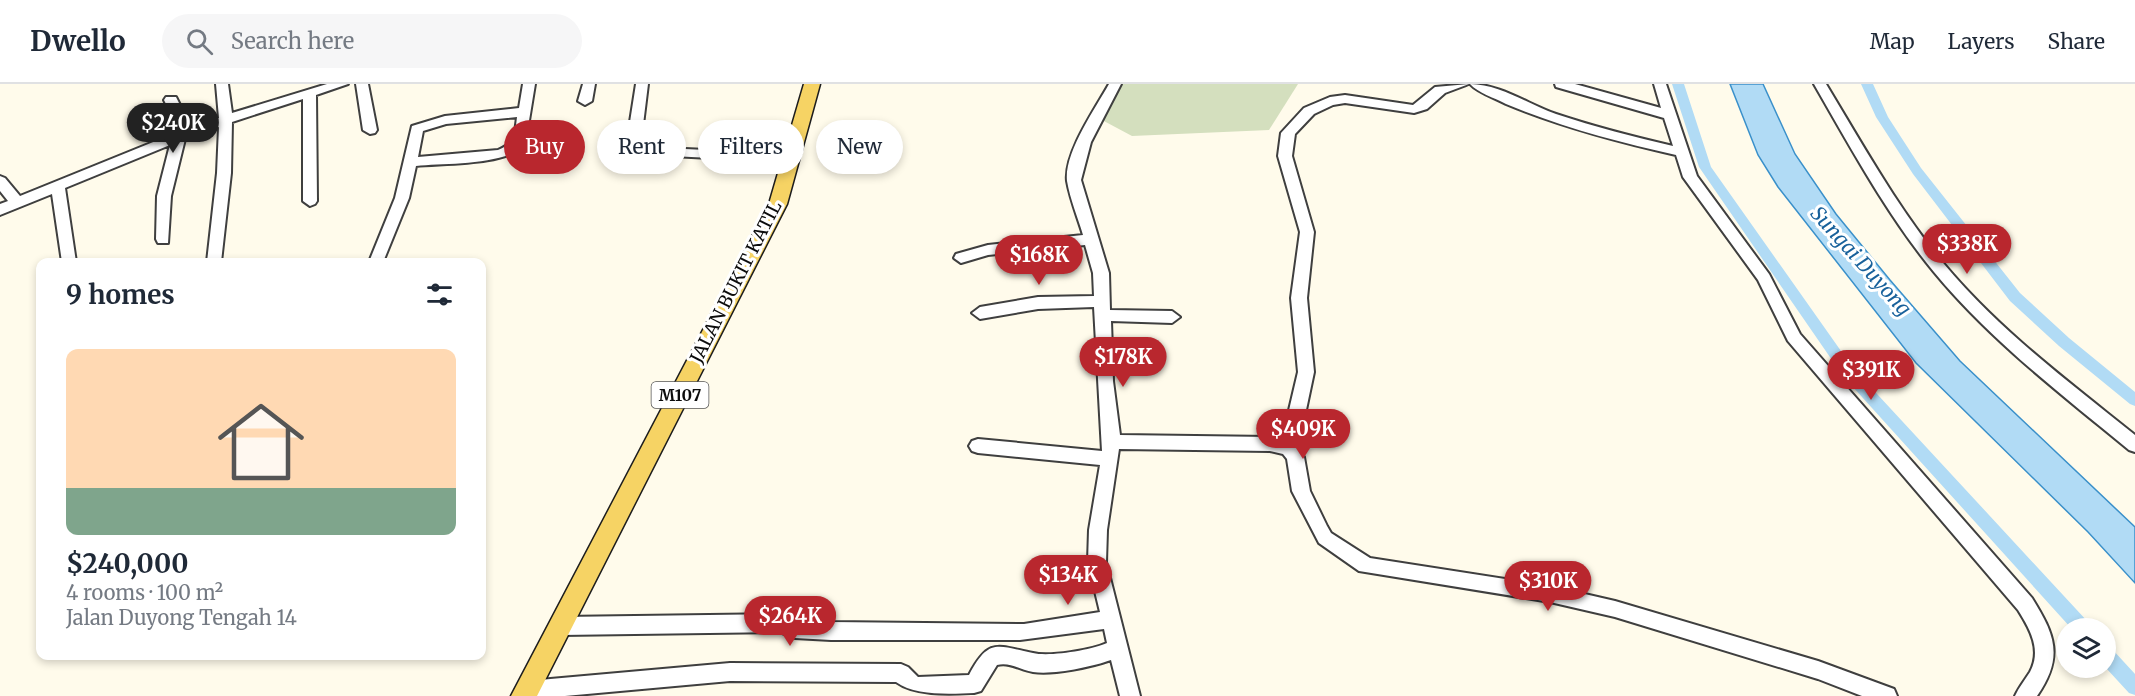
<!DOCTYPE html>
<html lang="en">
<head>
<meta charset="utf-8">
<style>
	:root { --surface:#fff; --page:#f6f6f7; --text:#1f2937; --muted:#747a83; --line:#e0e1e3; --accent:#b9272e }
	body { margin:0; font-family:Merriweather,serif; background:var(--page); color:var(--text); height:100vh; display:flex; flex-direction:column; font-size:22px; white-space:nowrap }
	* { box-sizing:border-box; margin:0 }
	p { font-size:20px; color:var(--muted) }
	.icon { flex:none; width:33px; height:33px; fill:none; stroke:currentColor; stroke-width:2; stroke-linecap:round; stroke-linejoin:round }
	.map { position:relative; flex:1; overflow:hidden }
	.sheet { position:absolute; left:36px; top:174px; width:450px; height:402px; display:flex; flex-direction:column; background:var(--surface); border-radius:12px; box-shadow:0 3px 9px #0003 }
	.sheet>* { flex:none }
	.banner { position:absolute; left:504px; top:36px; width:570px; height:54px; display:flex; gap:12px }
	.buttons { position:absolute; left:2056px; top:534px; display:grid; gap:12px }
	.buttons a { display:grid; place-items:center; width:60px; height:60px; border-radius:50%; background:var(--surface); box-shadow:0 3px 9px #0003; font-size:30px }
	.price { position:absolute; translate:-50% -51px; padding:0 14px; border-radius:21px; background:var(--accent); color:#fff; font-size:20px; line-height:39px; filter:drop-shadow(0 2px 3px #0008) }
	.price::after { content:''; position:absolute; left:50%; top:36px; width:18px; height:14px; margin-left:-9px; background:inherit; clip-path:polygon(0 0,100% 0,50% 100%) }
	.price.current { background:#222; color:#fff }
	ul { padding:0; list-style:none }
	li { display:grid; align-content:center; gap:12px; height:318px; padding:0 30px }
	li span { display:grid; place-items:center; height:186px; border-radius:12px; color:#555 }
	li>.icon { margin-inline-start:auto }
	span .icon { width:108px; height:108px; fill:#fffc; stroke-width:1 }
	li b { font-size:26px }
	h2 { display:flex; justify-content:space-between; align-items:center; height:72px; padding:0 30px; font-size:26px }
	.pill { padding:0 21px; border-radius:27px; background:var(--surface); box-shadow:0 3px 9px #0003; font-size:21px; line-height:54px }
	.pill.current { background:var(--accent); color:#fff }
	header { display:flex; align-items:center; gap:36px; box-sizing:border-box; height:84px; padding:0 30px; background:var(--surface); border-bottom:2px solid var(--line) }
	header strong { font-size:28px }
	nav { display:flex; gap:33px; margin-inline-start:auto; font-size:21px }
	.search { width:420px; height:54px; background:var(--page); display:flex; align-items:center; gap:15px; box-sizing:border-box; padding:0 21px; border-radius:33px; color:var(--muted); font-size:22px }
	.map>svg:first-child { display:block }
	.cemetery { fill:#d4dfbe }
	.water { fill:#b1dbf5; stroke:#3a90ca; stroke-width:1.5 }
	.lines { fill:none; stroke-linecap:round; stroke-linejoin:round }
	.canal { fill:#b1dbf5; fill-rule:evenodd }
	.minor-casing { stroke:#3f3f3f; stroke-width:4 }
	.major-casing { stroke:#1d1d1d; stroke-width:3 }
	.minor { fill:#fff; fill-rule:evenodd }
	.major { fill:#f6d364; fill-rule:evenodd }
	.labels { text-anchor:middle; stroke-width:6; stroke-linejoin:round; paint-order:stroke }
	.shield { fill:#fff; stroke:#555; stroke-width:1.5 }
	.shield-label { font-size:16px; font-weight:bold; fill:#0c0c0c }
	.street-label { font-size:18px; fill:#0c0c0c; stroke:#fff }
	.water-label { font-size:20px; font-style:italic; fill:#18619b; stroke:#fff }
</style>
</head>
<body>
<header>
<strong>Dwello</strong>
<div class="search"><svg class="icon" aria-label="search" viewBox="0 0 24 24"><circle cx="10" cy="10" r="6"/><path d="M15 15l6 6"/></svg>Search here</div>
<nav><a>Map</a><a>Layers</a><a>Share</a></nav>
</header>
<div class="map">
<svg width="2135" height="612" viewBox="0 0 2135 612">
	<rect width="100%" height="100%" fill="#fffbeb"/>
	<!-- cemetery -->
	<path class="cemetery" d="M 1123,0 L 1298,0 L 1269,46 L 1132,52 L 1102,36 Z"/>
	<!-- water -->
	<path class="water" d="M 1730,0 L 1763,0 L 1795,70 L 1836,130 L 1890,196 L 1960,277 L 2135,443 L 2135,499 L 2088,448 L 1916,279 L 1778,103 L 1758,71 Z"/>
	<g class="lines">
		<!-- canal -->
		<path class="canal" d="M 1672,0 L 1684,0 L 1711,83 L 1853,284 L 2088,538 L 2091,544 L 2071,544 L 1843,292 L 1699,83 Z
			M 1861,0 L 1873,0 L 1888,33 L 1921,84 L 2020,209 L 2069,254 L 2135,308 L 2135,322 L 2130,320 L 2059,262 L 2010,217 L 1913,90 L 1876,33 Z
			M 2106,563 L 2112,565 L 2135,590 L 2135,611 L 2129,609 L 2106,584 Z"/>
		<defs>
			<path id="minor" d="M 216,0 L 228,0 L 232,29 L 327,0 L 348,0 L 316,11 L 317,117 L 315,120 L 310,122 L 303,117 L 303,15 L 232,38 L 231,89 L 221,178 L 207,178 L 217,89 L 219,43 L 185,55 L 171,112 L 168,159 L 158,159 L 156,155 L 157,112 L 170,61 L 65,104 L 76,178 L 62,178 L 52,110 L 0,131 L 0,120 L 8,117 L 0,107 L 0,92 L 5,94 L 20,112 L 173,50 L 179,46 L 164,16 L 166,13 L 176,13 L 191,43 L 219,34 Z
				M 356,0 L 368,0 L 377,46 L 375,49 L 370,50 L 363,46 Z
				M 523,0 L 535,0 L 525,61 C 504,82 445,79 416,82 L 409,114 L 383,178 L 369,178 L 395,114 L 412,42 L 445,32 L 519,24 ZM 517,33 C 515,50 515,59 498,66 L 418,73 L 423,47 L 446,40 Z
				M 583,0 L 595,0 L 592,17 L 585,21 L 578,17 Z
				M 636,0 L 648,0 L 641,57 L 643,63 L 791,70 L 798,74 L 791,78 L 633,70 L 627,57 Z
				M 1109,0 L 1121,0 L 1091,58 L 1081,96 L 1109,189 L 1110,226 L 1172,227 L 1180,233 L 1172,239 L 1111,237 L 1113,297 L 1120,351 L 1270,353 L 1282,356 L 1298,288 L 1291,214 L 1300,148 L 1278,72 L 1281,49 L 1304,24 L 1330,13 L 1345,11 L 1413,21 L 1435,3 L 1469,0 L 1445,9 L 1427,25 L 1414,29 L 1345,19 L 1333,21 L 1314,30 L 1295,50 L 1292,72 L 1314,148 L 1307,214 L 1314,288 L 1298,364 L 1304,373 L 1310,407 L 1327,442 L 1331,449 L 1370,474 L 1550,502 L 1615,517 L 1818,577 L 1894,605 L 1897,612 L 1862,612 L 1818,595 L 1615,533 L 1550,518 L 1359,487 L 1319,459 L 1292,407 L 1287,375 L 1283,370 L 1270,367 L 1119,365 L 1107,446 L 1106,478 L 1140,612 L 1120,612 L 1111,576 C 1091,583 1054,591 1033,588 C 1020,586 1011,578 997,581 L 981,607 L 974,609 C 949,610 915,612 896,598 L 730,597 L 565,612 L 521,612 L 518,606 L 521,599 L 528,597 L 730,579 L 901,580 L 908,583 L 918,593 L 969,591 C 989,553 997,562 1033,569 C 1049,573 1092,566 1107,559 L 1104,545 L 1020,556 L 831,556 L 795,554 L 779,548 L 561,551 L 554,548 L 551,542 L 554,536 L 561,533 L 780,530 L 796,536 L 831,538 L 1024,540 L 1100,528 L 1088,478 L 1089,446 L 1100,381 L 978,369 L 972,367 L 969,362 L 972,357 L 978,355 L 1102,367 L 1094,223 L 1038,225 L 980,235 L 972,229 L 980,223 L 1038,213 L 1094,212 L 1093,189 L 1085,161 L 988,171 L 961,179 L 954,174 L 956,170 L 988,161 L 1083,151 C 1078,134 1070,115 1067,97 C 1064,69 1095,25 1109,0 Z
				M 1470,0 C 1499,0 1528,20 1556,30 C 1595,43 1634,53 1673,62 L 1664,34 L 1556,3 L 1555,0 L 1575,0 L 1661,24 L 1654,0 L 1666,0 L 1697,92 L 1769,190 L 1800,250 L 2032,514 C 2055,551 2064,573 2037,612 L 2015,612 C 2019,603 2025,596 2030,588 C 2042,566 2030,545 2018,526 L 1788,257 L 1758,196 L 1683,93 L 1676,71 C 1618,58 1561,43 1506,20 C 1495,14 1478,9 1470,0 Z
				M 1814,0 L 1826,0 C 1863,61 1898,125 1944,180 C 1999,246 2069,298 2135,351 L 2135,368 L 2129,366 C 2061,310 1990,256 1934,188 C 1887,131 1851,64 1814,0 Z"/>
			<path id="major" d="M 804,0 L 820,0 L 787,120 L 537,612 L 511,612 L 769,120 Z"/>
		</defs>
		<!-- minor casing -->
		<use href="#minor" class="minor-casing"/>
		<!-- major casing -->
		<use href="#major" class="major-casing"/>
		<!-- minor -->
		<use href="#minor" class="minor"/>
		<!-- major -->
		<use href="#major" class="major"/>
	</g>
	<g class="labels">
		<!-- shield labels -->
		<rect class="shield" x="651.5" y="298" width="57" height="26" rx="4.5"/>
		<g class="shield-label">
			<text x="680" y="317">M107</text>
		</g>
		<!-- street labels -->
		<g class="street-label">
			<text transform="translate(736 198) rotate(-63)" y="6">JALAN BUKIT KATIL</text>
		</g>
		<!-- water labels -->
		<g class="water-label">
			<text transform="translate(1861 177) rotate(48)" y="7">Sungai Duyong</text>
		</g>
	</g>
</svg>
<div class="buttons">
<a><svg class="icon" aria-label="layers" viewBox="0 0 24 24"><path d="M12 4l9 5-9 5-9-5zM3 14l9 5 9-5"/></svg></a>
</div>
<b class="price current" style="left:173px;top:70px">$240K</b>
<b class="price" style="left:1967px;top:191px">$338K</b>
<b class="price" style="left:1039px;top:202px">$168K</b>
<b class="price" style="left:1123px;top:304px">$178K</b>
<b class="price" style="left:1871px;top:317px">$391K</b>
<b class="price" style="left:1303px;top:376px">$409K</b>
<b class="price" style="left:1068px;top:522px">$134K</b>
<b class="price" style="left:1548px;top:528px">$310K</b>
<b class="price" style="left:790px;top:563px">$264K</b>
<div class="banner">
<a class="pill current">Buy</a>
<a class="pill">Rent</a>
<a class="pill">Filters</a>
<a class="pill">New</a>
</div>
<section class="sheet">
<h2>9 homes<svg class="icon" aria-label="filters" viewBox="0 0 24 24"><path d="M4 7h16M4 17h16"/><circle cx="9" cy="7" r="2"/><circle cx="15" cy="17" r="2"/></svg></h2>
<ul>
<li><span style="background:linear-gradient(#ffd9b3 75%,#7fa58c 0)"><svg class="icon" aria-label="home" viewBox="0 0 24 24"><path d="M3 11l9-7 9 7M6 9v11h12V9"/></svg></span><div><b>$240,000</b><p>4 rooms · 100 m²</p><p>Jalan Duyong Tengah 14</p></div></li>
</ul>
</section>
</div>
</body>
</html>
